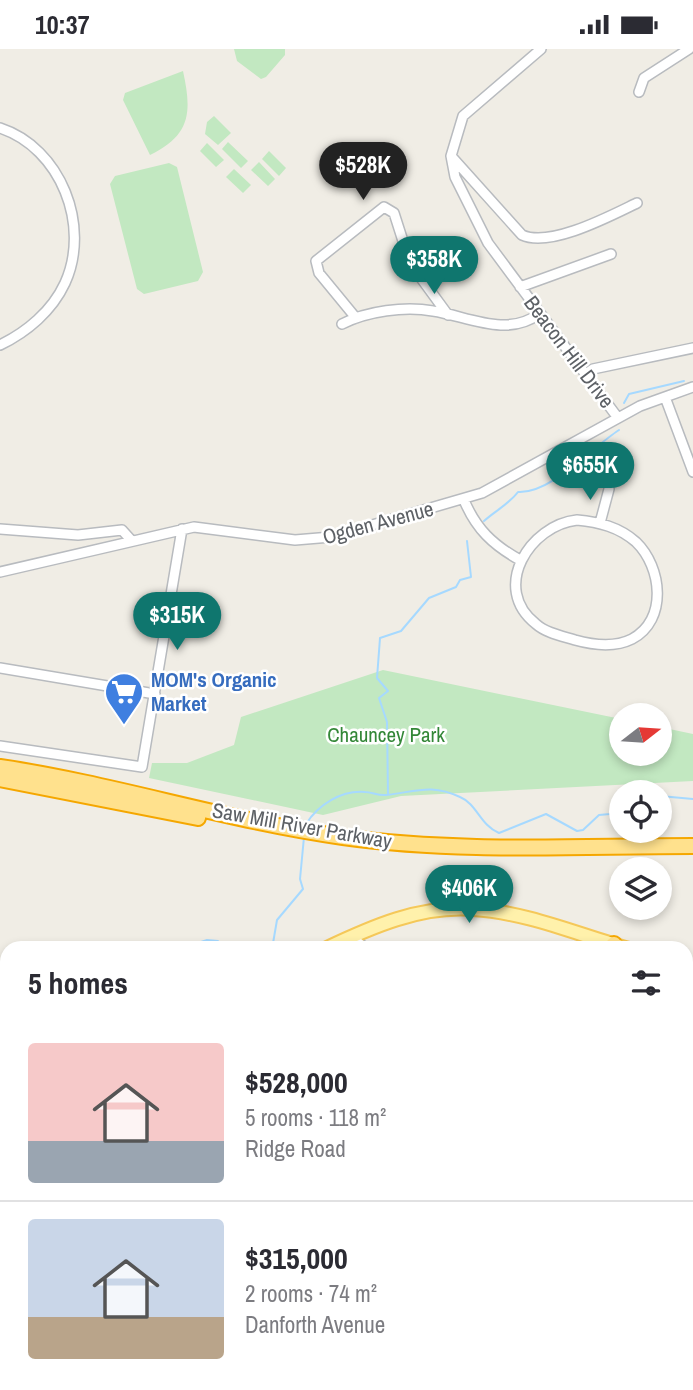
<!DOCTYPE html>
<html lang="en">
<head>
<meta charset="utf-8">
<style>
	:root { --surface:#fff; --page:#f7f7f7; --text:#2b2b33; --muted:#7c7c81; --line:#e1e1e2; --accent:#0f766e }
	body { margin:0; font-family:"Archivo Narrow",sans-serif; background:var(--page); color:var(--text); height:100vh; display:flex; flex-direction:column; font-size:26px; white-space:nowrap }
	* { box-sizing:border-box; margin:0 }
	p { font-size:23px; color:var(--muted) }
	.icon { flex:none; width:38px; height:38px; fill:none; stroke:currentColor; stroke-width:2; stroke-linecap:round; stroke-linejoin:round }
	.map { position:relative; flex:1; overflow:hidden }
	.sheet { position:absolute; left:0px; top:892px; width:693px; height:450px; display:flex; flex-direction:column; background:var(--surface); border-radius:21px 21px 0 0; box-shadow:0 4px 10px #0003 }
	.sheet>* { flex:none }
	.needle { width:46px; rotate:73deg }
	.tools { position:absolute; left:609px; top:654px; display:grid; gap:14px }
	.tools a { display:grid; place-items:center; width:63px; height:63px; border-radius:50%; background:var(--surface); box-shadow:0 4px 10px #0003; font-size:35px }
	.price { position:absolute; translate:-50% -60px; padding:0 16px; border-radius:24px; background:var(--accent); color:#fff; font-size:23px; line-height:46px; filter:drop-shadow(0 2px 4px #0008) }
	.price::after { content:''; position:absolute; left:50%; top:42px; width:21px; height:16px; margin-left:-10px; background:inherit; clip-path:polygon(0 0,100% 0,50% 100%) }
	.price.active { background:#222; color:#fff }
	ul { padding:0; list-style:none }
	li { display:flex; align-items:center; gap:21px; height:175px; padding:0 28px }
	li+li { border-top:2px solid var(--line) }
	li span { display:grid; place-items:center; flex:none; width:196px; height:140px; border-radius:7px; color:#555 }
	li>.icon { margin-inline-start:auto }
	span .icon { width:84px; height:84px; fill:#fffc; stroke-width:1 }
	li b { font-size:30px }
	h2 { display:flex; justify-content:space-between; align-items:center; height:84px; padding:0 28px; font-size:30px }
	.status { display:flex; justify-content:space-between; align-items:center; height:49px; padding:0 35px; background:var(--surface); direction:ltr }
	.status svg { height:19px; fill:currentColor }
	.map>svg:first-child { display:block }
	.green { fill:#c2e8c1 }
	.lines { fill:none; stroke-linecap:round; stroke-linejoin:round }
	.stream { stroke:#a6d9ff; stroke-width:2 }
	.minor-casing { stroke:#b8bbbf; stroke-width:12 }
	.major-casing { stroke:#f5c859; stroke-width:16 }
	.highway-casing { stroke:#f5a700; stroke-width:18 }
	.minor { stroke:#fff; stroke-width:9 }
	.major { stroke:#fff1ab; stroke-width:12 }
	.highway { stroke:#ffe18d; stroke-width:14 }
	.labels { text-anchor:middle; stroke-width:5; stroke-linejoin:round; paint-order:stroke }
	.street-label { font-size:21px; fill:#5d6166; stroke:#fff }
	.shop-label { font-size:21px; font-weight:bold; fill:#366cbe; stroke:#fff; text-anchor:start }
	.park-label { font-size:21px; fill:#338737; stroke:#fff }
</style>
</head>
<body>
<div class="status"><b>10:37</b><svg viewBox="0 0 49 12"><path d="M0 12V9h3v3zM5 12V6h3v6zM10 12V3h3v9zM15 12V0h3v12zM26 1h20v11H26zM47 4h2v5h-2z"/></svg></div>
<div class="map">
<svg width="693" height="1341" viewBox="0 0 693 1341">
	<rect width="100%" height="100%" fill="#f0ede5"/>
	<!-- green -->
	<path class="green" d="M 234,0 L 285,0 L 285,6 L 266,28 L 261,30 L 237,12 Z
		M 183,22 C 192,63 191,86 150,106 L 123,51 L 125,44 Z
		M 214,67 L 231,84 L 218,96 L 205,85 L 207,73 Z
		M 228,93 L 248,112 L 241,119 L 222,100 Z
		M 207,94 L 224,111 L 216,118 L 200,102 Z
		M 269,102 L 286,119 L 279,127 L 262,110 Z
		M 259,113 L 275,130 L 268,137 L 251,121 Z
		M 169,114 L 177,118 L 203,223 L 198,232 L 144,245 L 137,240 L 110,135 L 115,127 Z
		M 234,120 L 251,136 L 243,144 L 226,128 Z
		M 383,621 L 621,670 L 621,705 L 660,705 L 660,678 L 693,685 L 693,732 L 401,747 L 323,766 L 149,729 L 152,714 L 187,714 L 234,696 L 241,668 Z"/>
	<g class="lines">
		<!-- stream -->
		<path class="stream" d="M 624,354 L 629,345 L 684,332
			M 484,472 C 495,462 509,455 518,443 C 551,445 591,399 619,381
			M 388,745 L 387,673 L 379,649 L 388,642 L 377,629 L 380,589 L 401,582 L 429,549 L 456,538 L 460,531 L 471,528 L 467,492
			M 660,747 L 693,750
			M 306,775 C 318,756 341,741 365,743 C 372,743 378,747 386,746 C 415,743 431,734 460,748 C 477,755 480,776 499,784 L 546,765 L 577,782 L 583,781 L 599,766 L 610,765 L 621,757
			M 137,900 L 148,893 L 183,899 L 207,891 L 218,892 L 224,900
			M 272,900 L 277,871 L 303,840 L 300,830 L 304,788
			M 0,919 L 7,919"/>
		<defs>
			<path id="minor" d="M 541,0 L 463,67 L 451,107 L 455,128 L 488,194 L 618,369
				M 639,43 L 644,29 L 689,0
				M 0,79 C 61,99 91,177 65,234 C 52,262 27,283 0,296
				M 451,107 L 522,186 C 550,199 610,167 637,154
				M 520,238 L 611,205
				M 356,269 L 319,224 L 316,212 L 384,158 L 394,164 L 410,214 L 448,266
				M 342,275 C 367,262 405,257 433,262 C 467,267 506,289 539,265
				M 586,325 L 593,320 L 693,299
				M 665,348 L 693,423
				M 464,451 C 476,480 493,496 520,511
				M 577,471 C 599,473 619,478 636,493 C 662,518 668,571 632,590 C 614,599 593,596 575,591 C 562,587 546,584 536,575 C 490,539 530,476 577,471 Z
				M 600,474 L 609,440
				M 0,480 L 78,486 L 122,481 L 131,491
				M 0,523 L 194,478 L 295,491 L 331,488 L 482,444 L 640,357 L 693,338
				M 0,619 L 155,645
				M 0,697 L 142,718 L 182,480
				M 351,888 L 367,900
				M 686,1032 L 693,1032
				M 686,1090 L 693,1095
				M 0,1176 L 7,1174
				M 686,1265 L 690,1241 L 690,1169
				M 686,1304 L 693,1303
				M 686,1333 L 691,1341
				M 416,1335 L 425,1341
				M 300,1340 L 326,1341
				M 337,1341 L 337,1335
				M 373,1341 L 395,1335
				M 586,1341 L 610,1340 L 624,1335"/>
			<path id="major" d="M 325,900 C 371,878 421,856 473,860 C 526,863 579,886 629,900
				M 686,919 L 693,922
				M 0,946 L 7,946"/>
			<path id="highway" d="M 0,718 C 116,735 227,772 343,788 C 459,804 576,797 693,797
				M 0,730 L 198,769
				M 609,900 L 614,895
				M 686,954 L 693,953
				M 686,972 L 693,971
				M 686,1005 L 693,1005
				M 0,1012 L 7,1012
				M 0,1030 L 7,1029"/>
		</defs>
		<!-- minor casing -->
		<use href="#minor" class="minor-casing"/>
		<!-- major casing -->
		<use href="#major" class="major-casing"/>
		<!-- highway casing -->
		<use href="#highway" class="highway-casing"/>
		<!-- minor -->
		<use href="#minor" class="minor"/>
		<!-- major -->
		<use href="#major" class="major"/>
		<!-- highway -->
		<use href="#highway" class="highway"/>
	</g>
	<!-- icons -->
	<defs>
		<symbol id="supermarket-pin" viewBox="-11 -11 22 30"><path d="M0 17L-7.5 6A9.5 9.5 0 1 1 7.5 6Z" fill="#3f7fe0" stroke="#fff"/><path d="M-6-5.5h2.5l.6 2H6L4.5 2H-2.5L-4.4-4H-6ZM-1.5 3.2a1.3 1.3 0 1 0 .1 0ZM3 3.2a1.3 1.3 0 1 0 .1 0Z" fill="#fff"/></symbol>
	</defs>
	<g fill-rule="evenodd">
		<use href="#supermarket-pin" x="102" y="621" width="44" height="60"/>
	</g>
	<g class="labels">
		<!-- street labels -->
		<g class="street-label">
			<text transform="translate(569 303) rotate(53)" y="7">Beacon Hill Drive</text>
			<text transform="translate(378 474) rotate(-15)" y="7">Ogden Avenue</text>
			<text transform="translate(302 777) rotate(10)" y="7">Saw Mill River Parkway</text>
		</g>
		<!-- shop labels -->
		<g class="shop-label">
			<text x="151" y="638">MOM's Organic<tspan x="151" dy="24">Market</tspan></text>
		</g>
		<!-- park labels -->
		<g class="park-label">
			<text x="386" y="693">Chauncey Park</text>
		</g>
	</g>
</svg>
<div class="tools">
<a><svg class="needle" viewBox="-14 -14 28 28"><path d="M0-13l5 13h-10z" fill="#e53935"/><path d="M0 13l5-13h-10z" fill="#7c7c81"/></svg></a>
<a><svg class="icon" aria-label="locate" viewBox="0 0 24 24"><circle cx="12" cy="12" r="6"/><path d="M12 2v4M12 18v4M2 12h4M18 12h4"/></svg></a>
<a><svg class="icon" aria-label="layers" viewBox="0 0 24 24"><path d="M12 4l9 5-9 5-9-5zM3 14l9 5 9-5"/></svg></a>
</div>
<b class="price active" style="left:363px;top:153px">$528K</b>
<b class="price" style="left:434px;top:247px">$358K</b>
<b class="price" style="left:590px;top:453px">$655K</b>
<b class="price" style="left:177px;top:603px">$315K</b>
<b class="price" style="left:469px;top:876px">$406K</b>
<section class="sheet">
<h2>5 homes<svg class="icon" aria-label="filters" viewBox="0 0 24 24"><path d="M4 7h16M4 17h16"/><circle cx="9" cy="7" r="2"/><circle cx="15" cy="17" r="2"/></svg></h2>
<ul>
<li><span style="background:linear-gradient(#f6c9c9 70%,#9aa5b1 0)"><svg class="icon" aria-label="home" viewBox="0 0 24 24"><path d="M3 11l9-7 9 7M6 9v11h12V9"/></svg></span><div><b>$528,000</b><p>5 rooms · 118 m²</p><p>Ridge Road</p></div></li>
<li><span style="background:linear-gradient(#c9d6e8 70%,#b9a48a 0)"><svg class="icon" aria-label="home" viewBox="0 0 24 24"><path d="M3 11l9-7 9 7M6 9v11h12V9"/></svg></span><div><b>$315,000</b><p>2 rooms · 74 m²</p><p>Danforth Avenue</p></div></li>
</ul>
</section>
</div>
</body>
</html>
